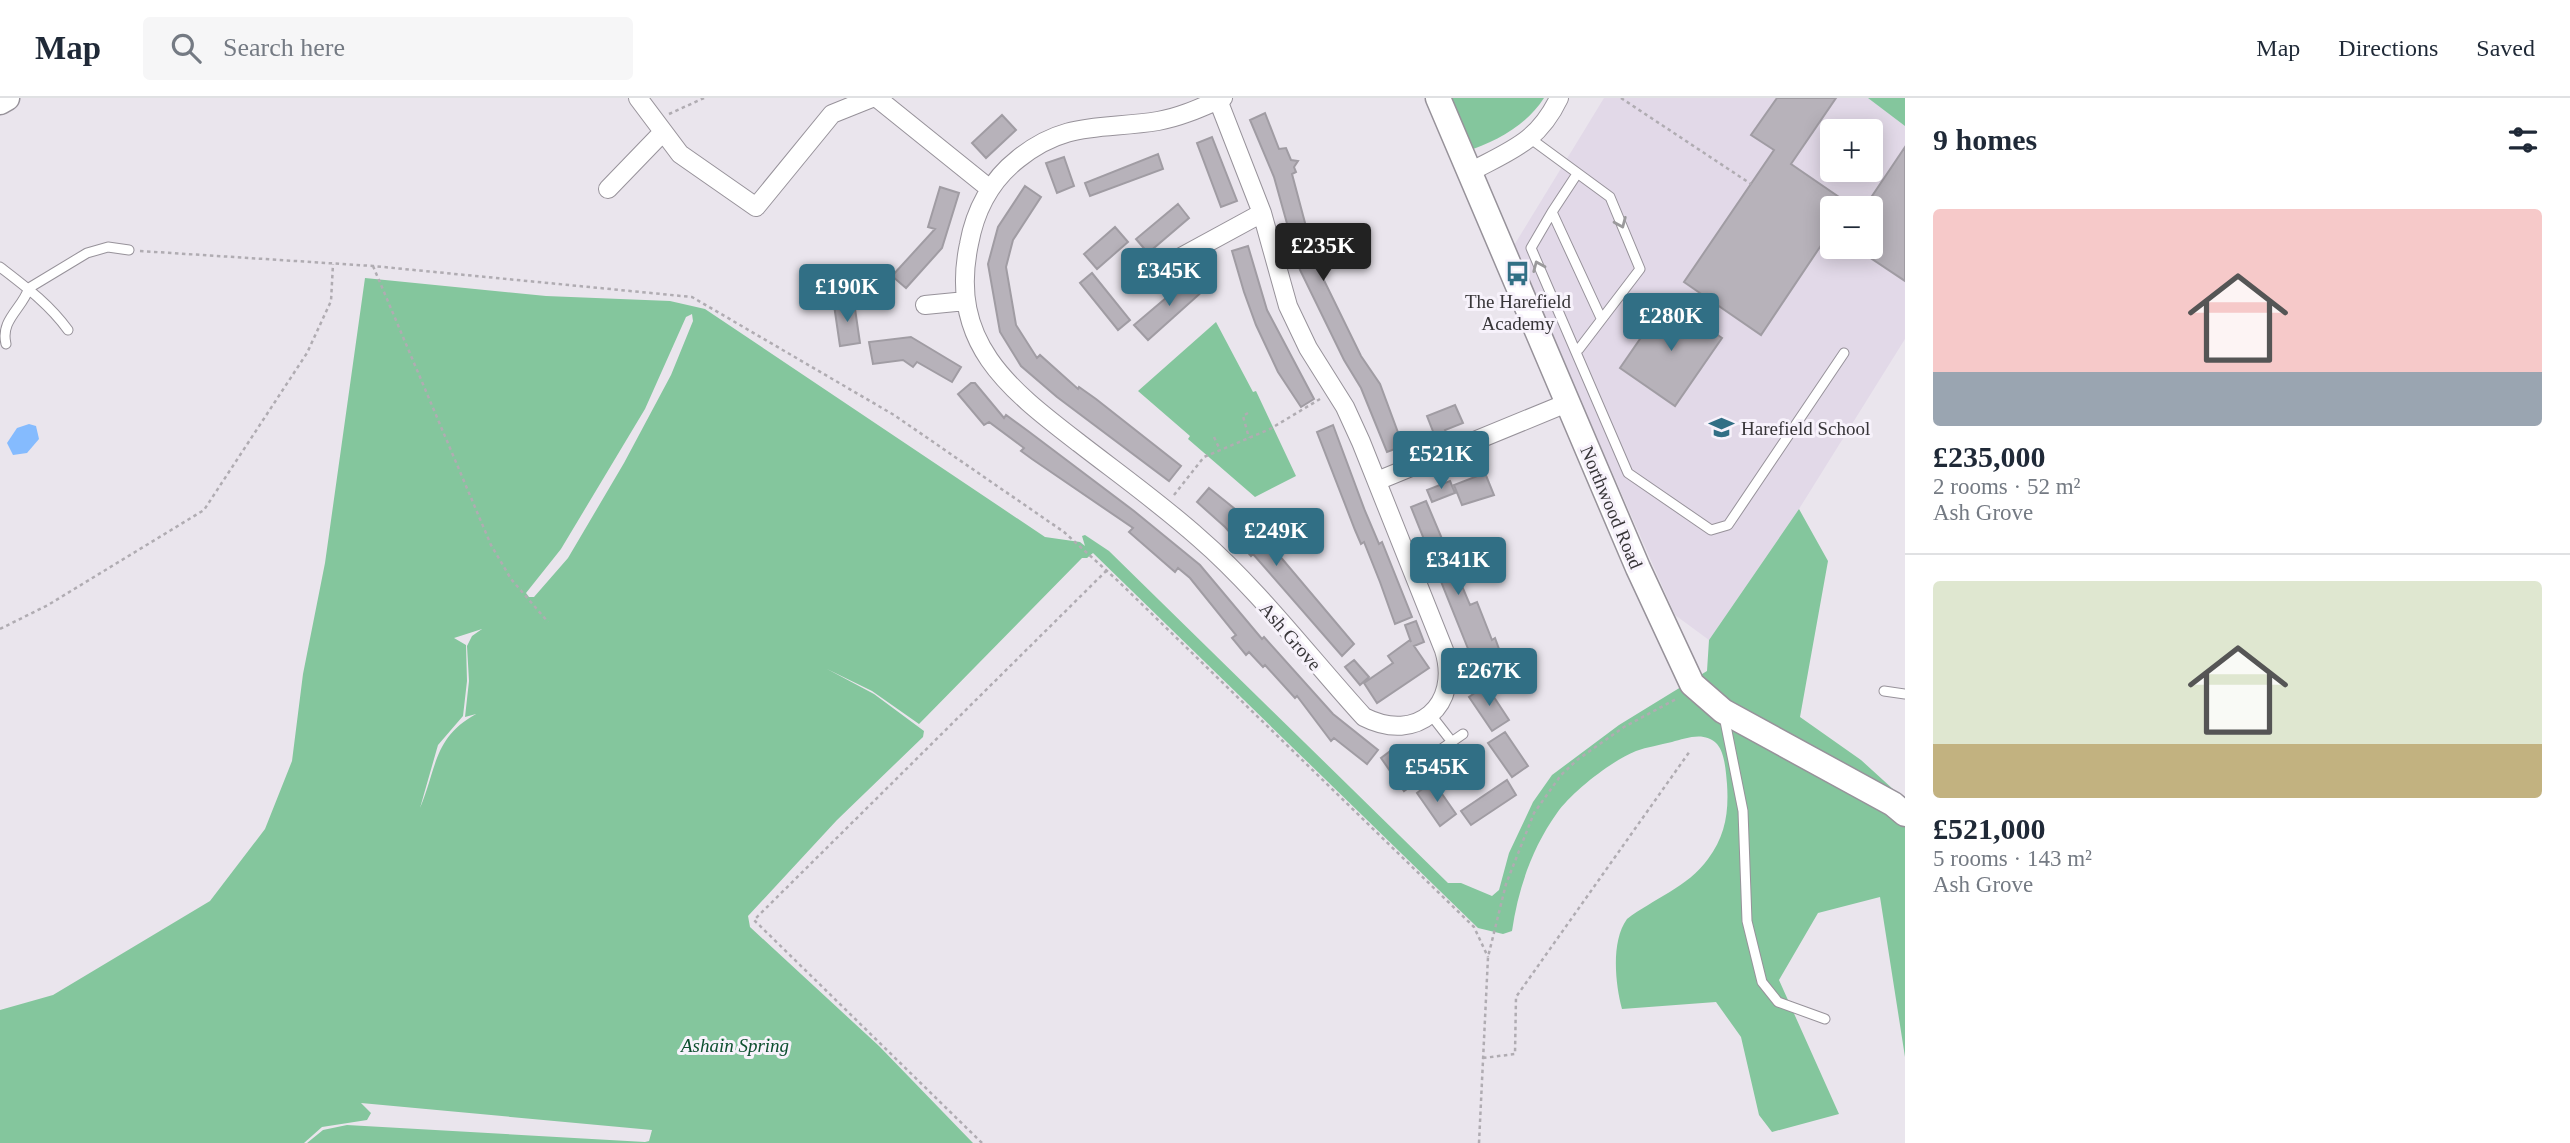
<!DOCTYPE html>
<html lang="en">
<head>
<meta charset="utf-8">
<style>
	:root { --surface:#fff; --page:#f6f6f7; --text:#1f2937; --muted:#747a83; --line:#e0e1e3; --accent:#316f85 }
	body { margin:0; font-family:"Times New Roman",serif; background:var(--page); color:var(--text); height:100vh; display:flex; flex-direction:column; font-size:26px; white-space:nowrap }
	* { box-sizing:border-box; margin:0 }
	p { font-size:23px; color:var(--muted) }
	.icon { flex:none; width:38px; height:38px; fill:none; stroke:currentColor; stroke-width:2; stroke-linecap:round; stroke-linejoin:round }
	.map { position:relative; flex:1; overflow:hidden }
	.side { display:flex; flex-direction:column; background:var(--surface); width:665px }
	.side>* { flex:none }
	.fabs { position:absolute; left:1820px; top:21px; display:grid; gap:14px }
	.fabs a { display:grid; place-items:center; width:63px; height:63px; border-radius:7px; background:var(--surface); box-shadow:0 4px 18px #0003; font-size:35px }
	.price { position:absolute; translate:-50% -60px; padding:0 16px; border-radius:7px; background:var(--accent); color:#fff; font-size:23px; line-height:46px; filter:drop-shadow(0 2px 4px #0008) }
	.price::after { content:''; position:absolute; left:50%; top:42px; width:21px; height:16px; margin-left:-10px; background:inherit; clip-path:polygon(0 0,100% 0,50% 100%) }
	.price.current { background:#222; color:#fff }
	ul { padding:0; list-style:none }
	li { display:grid; align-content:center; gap:14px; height:371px; padding:0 28px }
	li+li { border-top:2px solid var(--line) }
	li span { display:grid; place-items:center; height:217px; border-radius:7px; color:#555 }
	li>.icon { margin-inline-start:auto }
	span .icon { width:126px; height:126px; fill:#fffc; stroke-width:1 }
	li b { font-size:30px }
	h2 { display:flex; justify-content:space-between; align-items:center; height:84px; padding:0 28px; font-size:30px }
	header { display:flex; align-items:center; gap:42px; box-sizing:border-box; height:98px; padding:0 35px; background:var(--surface); border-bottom:2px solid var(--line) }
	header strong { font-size:33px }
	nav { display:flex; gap:38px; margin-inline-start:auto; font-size:24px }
	.search { width:490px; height:63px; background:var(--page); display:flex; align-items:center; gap:18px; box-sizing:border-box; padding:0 24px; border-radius:7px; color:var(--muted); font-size:26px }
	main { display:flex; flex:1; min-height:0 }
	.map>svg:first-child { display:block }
	.built { fill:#e2d9e8; fill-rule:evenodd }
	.green { fill:#84c69d; fill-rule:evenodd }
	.water { fill:#85bbfe }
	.building { fill:#b7b2ba; stroke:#a09ca3; stroke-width:2 }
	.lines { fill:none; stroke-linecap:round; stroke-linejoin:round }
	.lane-casing { stroke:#97929a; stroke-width:11 }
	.street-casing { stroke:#97929a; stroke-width:20 }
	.secondary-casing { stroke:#97929a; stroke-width:27 }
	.path { stroke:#b0acb2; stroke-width:2.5; stroke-dasharray:3.5 3.5; stroke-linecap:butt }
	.lane { stroke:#fff; stroke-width:9 }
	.street { stroke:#fff; stroke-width:18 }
	.secondary { stroke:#fff; stroke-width:24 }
	.oneway { stroke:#9b9a9c }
	.labels { text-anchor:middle; stroke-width:6; stroke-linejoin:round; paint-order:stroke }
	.poi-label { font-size:19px; fill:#373538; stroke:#f7f2fb }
	.street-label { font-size:19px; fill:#373538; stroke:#f7f2fb }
	.park-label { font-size:19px; font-style:italic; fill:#0d4f2f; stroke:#f7f2fb }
</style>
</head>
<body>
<header>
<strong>Map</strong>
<div class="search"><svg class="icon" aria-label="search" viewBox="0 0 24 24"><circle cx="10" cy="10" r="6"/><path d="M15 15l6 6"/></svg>Search here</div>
<nav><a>Map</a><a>Directions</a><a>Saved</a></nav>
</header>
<main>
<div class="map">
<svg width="1905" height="1045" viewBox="0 0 1905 1045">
	<rect width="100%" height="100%" fill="#eae5ed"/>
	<!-- built -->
	<path class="built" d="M 1604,0 L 1905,0 L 1905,241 L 1799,411 L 1709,542 L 1675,517 L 1513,149 ZM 1832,33 L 1871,33 L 1871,72 L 1832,72 ZM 1832,110 L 1871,110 L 1871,149 L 1832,149 Z"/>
	<!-- green -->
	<path class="green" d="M 1442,0 L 1544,0 C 1525,29 1496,43 1465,54 Z
		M 1868,0 L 1905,0 L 1905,28 Z
		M 365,180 L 546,198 L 670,203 L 705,211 L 1045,439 L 1080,444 L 1085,448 L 1082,438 L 1085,437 L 1109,453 L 1448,785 L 1461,785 L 1492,798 L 1499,792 L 1509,755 L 1533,704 L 1552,677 L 1619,627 L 1707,573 L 1709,542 L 1799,411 L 1828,463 L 1800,619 L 1861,662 L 1905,702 L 1905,959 L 1880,799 L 1818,815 L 1779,882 L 1839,1016 L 1772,1034 L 1759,1017 L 1741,939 L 1716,904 L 1622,911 C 1615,885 1611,843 1627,821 C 1653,801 1688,789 1708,761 C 1725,738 1729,715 1727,686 C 1726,675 1725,655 1717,646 C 1705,633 1686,640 1672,644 C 1660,647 1647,649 1636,653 C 1611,663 1572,694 1557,715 C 1532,750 1518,791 1512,833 L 1503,836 L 1478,830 L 1093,455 L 1087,460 L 1082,460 L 919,626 L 872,593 L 827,571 L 874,596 L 924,633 L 923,639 L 837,722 L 748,818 L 750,829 L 879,948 L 973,1045 L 307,1045 L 323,1032 L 347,1027 L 645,1044 L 649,1043 L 652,1032 L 361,1005 L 371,1015 L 367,1022 L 322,1029 L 304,1045 L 0,1045 L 0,912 L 53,897 L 210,803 L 265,731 L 292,663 L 303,576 L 325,465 ZM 692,216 L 693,223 L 671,277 L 624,365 L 568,460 L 534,499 L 529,499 L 526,495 L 561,451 L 645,311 L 686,219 ZM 482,531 L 472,538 L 467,548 L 469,583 L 465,619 L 476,616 C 433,640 437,670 420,710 L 438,647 L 463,618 L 467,583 L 466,547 L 454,540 Z
		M 1216,224 L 1253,294 L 1256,293 L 1296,378 L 1255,399 L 1188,341 L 1190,338 L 1138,293 Z"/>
	<!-- water -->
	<path class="water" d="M 29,326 L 36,328 L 39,341 L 27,355 L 13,357 L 7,345 L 17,330 Z"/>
	<!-- building -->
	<path class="building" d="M 1777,0 L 1836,0 L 1791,66 L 1855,110 L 1832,110 L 1832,131 L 1761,237 L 1684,184 L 1774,52 L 1751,37 Z
		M 1265,15 L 1279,51 L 1286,50 L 1291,62 L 1298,63 L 1294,69 L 1296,74 L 1292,76 L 1316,166 L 1361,258 L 1380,286 L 1403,348 L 1387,354 L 1361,290 L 1344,262 L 1300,172 L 1274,79 L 1250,22 Z
		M 1002,17 L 1016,32 L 986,60 L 972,45 Z
		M 1212,39 L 1237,103 L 1221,109 L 1197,45 Z
		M 1905,49 L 1905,183 L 1854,149 L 1871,149 L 1871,110 L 1864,110 Z
		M 1158,56 L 1163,71 L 1090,98 L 1085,85 Z
		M 1064,59 L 1074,88 L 1057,95 L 1046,65 Z
		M 1025,88 L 1041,99 L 1013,142 L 1006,169 L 1016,227 L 1037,260 L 1040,257 L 1078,291 L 1079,289 L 1096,301 L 1181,368 L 1169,383 L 1057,299 L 1021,268 L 1000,234 L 988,166 L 998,129 Z
		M 940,89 L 959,95 L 942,150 L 906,190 L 892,178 L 935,131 L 928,129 Z
		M 1178,106 L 1189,120 L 1148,155 L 1136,141 Z
		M 1115,129 L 1128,144 L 1097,171 L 1084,156 Z
		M 1248,148 L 1267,212 L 1314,301 L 1301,309 L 1278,274 L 1256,227 L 1244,194 L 1232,153 Z
		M 1092,175 L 1130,222 L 1118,232 L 1080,185 Z
		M 868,177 L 869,184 L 884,181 L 887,200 L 857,205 L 852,180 Z
		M 1192,178 L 1204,192 L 1148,242 L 1134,227 Z
		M 1667,202 L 1722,240 L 1675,308 L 1620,270 Z
		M 854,204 L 860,245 L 840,248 L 834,207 Z
		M 911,239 L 961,269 L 952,284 L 917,264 L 913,269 L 903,262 L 873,266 L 869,244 Z
		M 971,285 L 975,285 L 1004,320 L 1006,317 L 1028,333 L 1134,413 L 1200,467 L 1262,541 L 1264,539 L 1333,616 L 1378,652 L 1367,666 L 1334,640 L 1331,643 L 1297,598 L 1295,600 L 1265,567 L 1263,569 L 1249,554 L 1246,557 L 1232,540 L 1236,537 L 1190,480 L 1178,470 L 1175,474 L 1129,434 L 1133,430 L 1032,361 L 1021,353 L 1024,350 L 989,324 L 984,327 L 958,296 Z
		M 1455,307 L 1463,325 L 1445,332 L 1447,337 L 1436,341 L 1427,318 Z
		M 1333,327 L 1365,413 L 1379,446 L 1382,444 L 1412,519 L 1395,526 L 1380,484 L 1364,444 L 1361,446 L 1355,432 L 1317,334 Z
		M 1430,334 L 1435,346 L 1418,352 L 1413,341 Z
		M 1485,375 L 1494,397 L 1462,407 L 1454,387 Z
		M 1450,383 L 1455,395 L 1432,404 L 1427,392 Z
		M 1209,390 L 1240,415 L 1271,452 L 1273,450 L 1354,546 L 1342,558 L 1253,456 L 1251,458 L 1225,429 L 1197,404 Z
		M 1426,403 L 1470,507 L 1477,504 L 1492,542 L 1495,540 L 1499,551 L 1490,555 L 1498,575 L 1481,583 L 1411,409 Z
		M 1416,523 L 1424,544 L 1414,548 L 1429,570 L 1377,605 L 1364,585 L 1393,565 L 1388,558 L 1410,542 L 1411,544 L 1405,527 Z
		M 1354,562 L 1369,579 L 1360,587 L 1345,569 Z
		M 1486,587 L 1509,622 L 1492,633 L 1469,599 Z
		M 1505,634 L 1528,668 L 1512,679 L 1488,645 Z
		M 1397,648 L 1421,681 L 1404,693 L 1381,660 Z
		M 1507,682 L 1516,697 L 1471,727 L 1461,713 Z
		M 1433,683 L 1456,716 L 1440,728 L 1417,695 Z"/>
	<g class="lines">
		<defs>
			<path id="lane" d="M 1531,41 L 1610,99 L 1640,171 L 1579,251 L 1575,252
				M 1577,76 L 1552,114 L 1601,220
				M 1552,114 L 1531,150 L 1628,375 L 1711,432 L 1728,427 L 1844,255
				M 0,169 C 26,189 49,206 68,232
				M 6,246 C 0,222 22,211 29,190 L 87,155 L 108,149 L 129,152
				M 1884,593 L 1905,596
				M 1431,617 L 1452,644
				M 1724,618 L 1743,713 L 1747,823 L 1762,884 L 1778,904 L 1825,921
				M 1440,652 L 1463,636"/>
			<path id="street" d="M 638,0 L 680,56 L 756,109 L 832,16 L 872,0
				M 877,0 L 990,91
				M 1217,0 L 1218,2 L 1262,115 L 1288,208 L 1308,250 L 1345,309 L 1361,344 L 1444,552 C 1461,607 1417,646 1364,619 C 1311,561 1258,491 1199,440 C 1161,406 1119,376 1079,345 C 1009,291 948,245 969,146 C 975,113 991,82 1018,61 C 1066,22 1103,32 1158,23 C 1181,19 1202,9 1223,0
				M 1470,74 C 1511,52 1538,44 1559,0
				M 608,91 L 663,34
				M 1148,177 L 1262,115
				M 925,207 L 966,203
				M 1377,383 L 1567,305"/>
			<path id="secondary" d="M 1438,0 L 1638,470 L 1692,586 L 1723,613 L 1893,706 L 1905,716
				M 0,4 L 7,0"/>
		</defs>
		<!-- lane casing -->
		<use href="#lane" class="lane-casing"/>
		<!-- street casing -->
		<use href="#street" class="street-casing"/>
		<!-- secondary casing -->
		<use href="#secondary" class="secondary-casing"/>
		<!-- path -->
		<path class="path" d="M 1621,0 L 1751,86
			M 669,16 L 704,0
			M 140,153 L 373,168 L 692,199 L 894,317 L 1064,434 L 1118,483 L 1474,829 L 1488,859
			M 373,168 L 491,447 L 511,481 L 548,524
			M 1248,315 L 1243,318 L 1249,340
			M 1214,339 L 1220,352
			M 1174,397 L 1204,359 L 1270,331 L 1320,301
			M 0,531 L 48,507 L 204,412 L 307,255 L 331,203 L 333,166
			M 1483,960 L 1515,956 L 1516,899 L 1690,653
			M 982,1045 L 754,822 L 1106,473
			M 1479,1045 L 1488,859 L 1506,786 L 1534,715 L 1561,677 L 1577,662 L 1624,629 L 1678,600"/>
		<!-- lane -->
		<use href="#lane" class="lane"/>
		<!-- street -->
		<use href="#street" class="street"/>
		<!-- secondary -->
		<use href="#secondary" class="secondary"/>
	</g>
	<!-- one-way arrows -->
	<defs><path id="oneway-chevron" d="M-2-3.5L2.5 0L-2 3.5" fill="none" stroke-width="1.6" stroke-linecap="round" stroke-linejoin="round" transform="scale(1.75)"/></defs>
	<g class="oneway">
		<use href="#oneway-chevron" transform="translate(1621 125) rotate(67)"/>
		<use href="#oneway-chevron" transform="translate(1538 168) rotate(-113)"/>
	</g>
	<!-- icons -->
	<defs>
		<symbol id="bus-bare" viewBox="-9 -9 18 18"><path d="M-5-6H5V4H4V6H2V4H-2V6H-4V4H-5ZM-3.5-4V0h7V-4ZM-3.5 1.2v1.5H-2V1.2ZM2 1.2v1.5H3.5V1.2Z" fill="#316f85" stroke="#f7f2fb" stroke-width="2.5" paint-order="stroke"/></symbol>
		<symbol id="school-bare" viewBox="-9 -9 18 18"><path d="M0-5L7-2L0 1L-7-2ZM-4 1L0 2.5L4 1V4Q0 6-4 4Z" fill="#316f85" stroke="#f7f2fb" stroke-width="2.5" paint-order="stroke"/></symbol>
	</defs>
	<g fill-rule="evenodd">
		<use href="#bus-bare" x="1500" y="158" width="35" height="35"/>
		<use href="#school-bare" x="1704" y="312" width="35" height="35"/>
	</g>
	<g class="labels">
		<!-- poi labels -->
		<g class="poi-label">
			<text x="1518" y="210">The Harefield<tspan x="1518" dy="22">Academy</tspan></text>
			<text x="1741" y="337" text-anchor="start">Harefield School</text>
		</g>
		<!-- street labels -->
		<g class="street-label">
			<text transform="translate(1612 409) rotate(67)" y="7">Northwood Road</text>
			<text transform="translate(1291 538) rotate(49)" y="7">Ash Grove</text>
		</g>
		<!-- park labels -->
		<g class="park-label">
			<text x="735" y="954">Ashain Spring</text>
		</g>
	</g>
</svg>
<div class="fabs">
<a>+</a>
<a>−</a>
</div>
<b class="price current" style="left:1323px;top:185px">£235K</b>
<b class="price" style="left:1169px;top:210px">£345K</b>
<b class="price" style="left:847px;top:226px">£190K</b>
<b class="price" style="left:1671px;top:255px">£280K</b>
<b class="price" style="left:1441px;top:393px">£521K</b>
<b class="price" style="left:1276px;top:470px">£249K</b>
<b class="price" style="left:1458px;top:499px">£341K</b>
<b class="price" style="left:1489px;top:610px">£267K</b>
<b class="price" style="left:1437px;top:706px">£545K</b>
</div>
<section class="side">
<h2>9 homes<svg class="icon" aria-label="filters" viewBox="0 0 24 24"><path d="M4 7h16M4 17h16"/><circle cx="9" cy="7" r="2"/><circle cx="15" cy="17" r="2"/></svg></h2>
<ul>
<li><span style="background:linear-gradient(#f6c9c9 75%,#9aa5b1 0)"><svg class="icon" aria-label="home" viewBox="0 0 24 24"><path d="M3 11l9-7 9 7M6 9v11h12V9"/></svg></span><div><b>£235,000</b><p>2 rooms · 52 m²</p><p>Ash Grove</p></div></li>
<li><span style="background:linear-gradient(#dfe7d0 75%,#c2b280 0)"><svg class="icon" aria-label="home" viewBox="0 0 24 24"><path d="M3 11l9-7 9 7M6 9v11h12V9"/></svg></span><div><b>£521,000</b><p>5 rooms · 143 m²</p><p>Ash Grove</p></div></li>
</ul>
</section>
</main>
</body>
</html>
